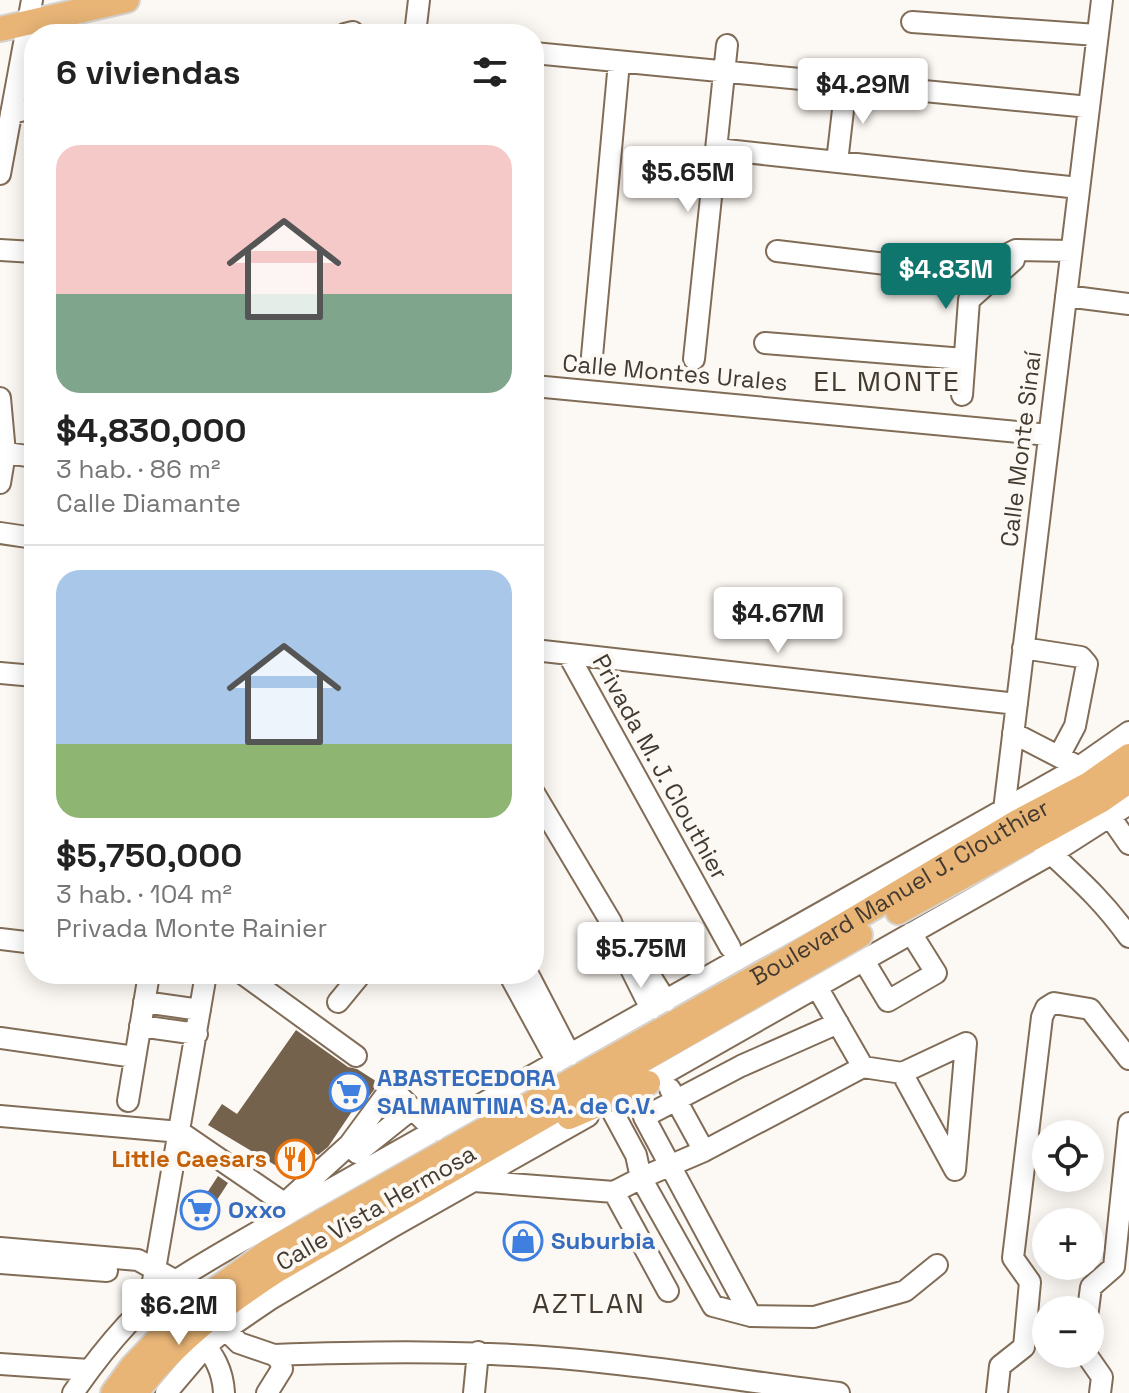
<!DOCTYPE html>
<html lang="es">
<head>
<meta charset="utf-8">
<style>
	:root { --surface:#fff; --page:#f2f2f2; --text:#222; --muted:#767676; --line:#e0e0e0; --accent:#0f766e }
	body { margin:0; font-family:"Space Grotesk",sans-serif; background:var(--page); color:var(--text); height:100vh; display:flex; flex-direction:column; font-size:30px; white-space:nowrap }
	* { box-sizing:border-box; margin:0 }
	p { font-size:26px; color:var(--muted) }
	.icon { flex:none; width:44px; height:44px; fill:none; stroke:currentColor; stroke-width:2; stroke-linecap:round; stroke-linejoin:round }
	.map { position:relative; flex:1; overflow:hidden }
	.drawer { position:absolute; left:24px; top:24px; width:520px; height:960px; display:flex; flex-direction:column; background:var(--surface); border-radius:32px; box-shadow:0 4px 20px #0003 }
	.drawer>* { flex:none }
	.buttons { position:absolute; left:1032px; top:1120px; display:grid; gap:16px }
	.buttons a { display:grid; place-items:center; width:72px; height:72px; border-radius:50%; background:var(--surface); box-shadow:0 4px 20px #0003; font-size:40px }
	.price { position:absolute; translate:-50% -68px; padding:0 18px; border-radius:8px; background:#fff; color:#222; font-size:26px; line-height:52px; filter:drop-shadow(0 2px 4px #0008) }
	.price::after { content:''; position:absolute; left:50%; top:48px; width:24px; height:18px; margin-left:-12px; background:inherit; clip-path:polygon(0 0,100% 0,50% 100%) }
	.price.current { background:var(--accent); color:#fff }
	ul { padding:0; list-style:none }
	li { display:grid; align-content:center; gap:16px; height:424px; padding:0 32px }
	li+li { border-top:2px solid var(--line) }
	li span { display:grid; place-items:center; height:248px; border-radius:24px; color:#555 }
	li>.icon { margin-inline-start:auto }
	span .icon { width:144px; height:144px; fill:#fffc; stroke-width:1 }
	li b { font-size:34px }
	h2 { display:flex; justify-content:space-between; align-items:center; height:96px; padding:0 32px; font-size:34px }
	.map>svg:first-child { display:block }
	.building { fill:#75624c }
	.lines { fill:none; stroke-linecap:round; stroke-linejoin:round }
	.minor-casing { stroke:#816d57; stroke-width:24 }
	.major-casing { stroke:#d6d4d1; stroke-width:28 }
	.minor { stroke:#fff; stroke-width:20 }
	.major { stroke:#e9b577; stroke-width:24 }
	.labels { text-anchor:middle; stroke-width:8; stroke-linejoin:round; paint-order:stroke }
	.street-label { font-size:24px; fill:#433a30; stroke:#fcf8f3 }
	.shop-label { font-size:24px; font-weight:bold; fill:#366cbe; stroke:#fcf8f3; text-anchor:start }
	.food-label { font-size:24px; font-weight:bold; fill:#c56008; stroke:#fcf8f3; text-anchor:end }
	.quarter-label { font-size:28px; letter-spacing:2px; fill:#433a30; stroke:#fcf8f3 }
</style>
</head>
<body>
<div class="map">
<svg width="1129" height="1393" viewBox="0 0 1129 1393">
	<rect width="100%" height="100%" fill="#fcf8f3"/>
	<!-- building -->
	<path class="building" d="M 296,1030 L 348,1067 L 357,1069 L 379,1083 L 359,1110 L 355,1107 L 328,1147 L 318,1155 L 311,1151 L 295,1177 L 208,1125 L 222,1104 L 237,1114 Z
		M 218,1176 L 228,1183 L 215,1203 L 205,1196 Z"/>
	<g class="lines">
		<defs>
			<path id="minor" d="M 912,22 L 1097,35
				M 345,34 L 353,32
				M 415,34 L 419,0
				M 534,53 L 1089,107
				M 11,113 L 34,108
				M 717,149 L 1079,188
				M 837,162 L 846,84
				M 0,174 L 32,0
				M 0,250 L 34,252
				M 777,251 L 945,271 L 974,257 L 1006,255 L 1016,250 L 1071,251
				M 1066,296 L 1129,304
				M 765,343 L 964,359
				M 592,356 L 619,62
				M 694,359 L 727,45
				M 534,386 L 1049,435
				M 962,395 L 969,300 L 1014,260 L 1016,250
				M 0,398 L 5,453 L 0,483
				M 0,452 L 34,457
				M 0,533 L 34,538
				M 1023,648 L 1081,657 L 1087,664 L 1075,726 L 1059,756
				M 534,650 L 1017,704
				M 568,654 L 730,947
				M 0,673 L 34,676
				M 1013,733 L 1079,767 L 1083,774
				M 534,793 L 611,922 L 621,949 L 651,1009
				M 1104,808 L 1129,844
				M 1010,815 L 1004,810 L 1102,0
				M 1042,845 C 1077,878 1101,898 1129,937
				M 0,939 L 34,943
				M 632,947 L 666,1001
				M 864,961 L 888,1001 L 936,973 L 911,933
				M 243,974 L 356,1056
				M 509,974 L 557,1062
				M 528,974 L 570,1055
				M 144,1002 L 200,1010
				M 338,1002 L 361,974
				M 140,1026 L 197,1034
				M 0,1038 L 135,1057
				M 863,1067 L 902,1073 L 966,1043 L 955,1170 L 902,1073
				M 637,1089 L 1051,854 L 1129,804
				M 670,1089 L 704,1151 L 863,1067 L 817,987
				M 128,1101 L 149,974
				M 609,1105 L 636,1155 L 641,1178 L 704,1151
				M 0,1116 L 180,1132 L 294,1210
				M 357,1153 L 412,1109
				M 474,1181 L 614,1192 L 641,1178 L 713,1306 L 751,1316 L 814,1317 L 905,1291 L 937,1265
				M 614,1192 L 668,1291
				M 284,1204 L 349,1145 L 391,1088 L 435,1131
				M 0,1248 L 138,1260 L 176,1281 L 239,1343 L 274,1355 L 280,1360 L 282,1369 L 267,1393
				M 0,1263 L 107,1271
				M 153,1281 L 206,974
				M 1088,1310 L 1091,1287 L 1114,1267 L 1129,1123
				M 751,1316 L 644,1117 L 741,1066 L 838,1023
				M 199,1336 C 213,1355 223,1369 224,1393
				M 1086,1354 L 1102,1377 L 1100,1393
				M 274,1355 C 386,1351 497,1350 609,1363 C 686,1371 762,1384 839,1393
				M 0,1364 L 89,1370
				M 73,1393 C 100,1354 138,1307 177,1280 C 215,1255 256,1234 294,1210 L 1079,767 L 1129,732
				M 166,1393 L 206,1346 L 225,1330 L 269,1300 L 392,1227 L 588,1116
				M 474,1393 L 478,1352
				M 997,1393 L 1000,1366 L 1024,1347 L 1030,1282 L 1013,1258 L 1042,1017 L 1046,1008 L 1054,1003 L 1090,1009 L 1129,1059"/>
			<g id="major">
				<path d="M 0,29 L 127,0"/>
				<path d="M 898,912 L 1100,801 L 1129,781"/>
				<path d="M 569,1117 L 648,1083"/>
				<path id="s1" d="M 113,1393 L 132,1367 L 182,1314 L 269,1251 L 777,965 L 1017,822 L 1089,784 L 1129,756"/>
				<path d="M 136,1393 C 174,1342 226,1303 279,1269 L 860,935"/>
			</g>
		</defs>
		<!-- minor casing -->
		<use href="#minor" class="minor-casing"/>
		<!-- major casing -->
		<use href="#major" class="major-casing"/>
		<!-- minor -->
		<use href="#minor" class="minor"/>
		<!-- major -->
		<use href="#major" class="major"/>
	</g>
	<!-- icons -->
	<defs>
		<symbol id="supermarket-ring" viewBox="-11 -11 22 22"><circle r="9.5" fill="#fcf8f3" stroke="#3f7fe0" stroke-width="1.5"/><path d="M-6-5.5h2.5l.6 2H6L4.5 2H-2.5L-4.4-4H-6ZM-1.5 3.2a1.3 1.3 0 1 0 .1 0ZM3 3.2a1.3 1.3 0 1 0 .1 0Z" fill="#3f7fe0"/></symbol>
		<symbol id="restaurant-ring" viewBox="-11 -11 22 22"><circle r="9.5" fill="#fcf8f3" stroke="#e8710a" stroke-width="1.5"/><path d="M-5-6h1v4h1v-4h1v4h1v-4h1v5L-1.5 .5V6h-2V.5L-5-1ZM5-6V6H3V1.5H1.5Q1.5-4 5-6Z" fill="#e8710a"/></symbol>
		<symbol id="shop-ring" viewBox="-11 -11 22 22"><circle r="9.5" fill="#fcf8f3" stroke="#3f7fe0" stroke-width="1.5"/><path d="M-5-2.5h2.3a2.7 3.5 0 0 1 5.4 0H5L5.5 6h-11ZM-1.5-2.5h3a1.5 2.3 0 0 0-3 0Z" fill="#3f7fe0"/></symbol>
	</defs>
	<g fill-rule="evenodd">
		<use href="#supermarket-ring" x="327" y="1070" width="44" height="44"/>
		<use href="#restaurant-ring" x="273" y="1137" width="44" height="44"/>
		<use href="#supermarket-ring" x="178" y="1188" width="44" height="44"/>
		<use href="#shop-ring" x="501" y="1219" width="44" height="44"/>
	</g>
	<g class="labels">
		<!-- street labels -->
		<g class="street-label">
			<text transform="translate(675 373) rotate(5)" y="8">Calle Montes Urales</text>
			<text transform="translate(1021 449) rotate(-83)" y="8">Calle Monte Sinaí</text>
			<text transform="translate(660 767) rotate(61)" y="8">Privada M. J. Clouthier</text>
			<text dy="8" stroke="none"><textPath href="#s1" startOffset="938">Boulevard Manuel J. Clouthier</textPath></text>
			<text transform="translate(376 1208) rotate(-30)" y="8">Calle Vista Hermosa</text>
		</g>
		<!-- shop labels -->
		<g class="shop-label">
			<text x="377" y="1086">ABASTECEDORA<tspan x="377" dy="28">SALMANTINA S.A. de C.V.</tspan></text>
			<text x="228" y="1218">Oxxo</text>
			<text x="551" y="1249">Suburbia</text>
		</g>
		<!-- food labels -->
		<g class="food-label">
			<text x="267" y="1167">Little Caesars</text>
		</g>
		<!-- quarter labels -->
		<g class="quarter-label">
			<text x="887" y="391">EL MONTE</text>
			<text x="589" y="1313">AZTLAN</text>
		</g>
	</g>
</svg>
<div class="buttons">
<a><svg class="icon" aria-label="locate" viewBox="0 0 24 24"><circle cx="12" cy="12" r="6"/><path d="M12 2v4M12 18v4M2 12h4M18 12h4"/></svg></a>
<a>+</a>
<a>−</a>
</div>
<b class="price" style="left:863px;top:126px">$4.29M</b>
<b class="price" style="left:688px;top:214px">$5.65M</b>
<b class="price current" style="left:946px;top:311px">$4.83M</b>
<b class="price" style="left:778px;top:655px">$4.67M</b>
<b class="price" style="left:641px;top:990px">$5.75M</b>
<b class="price" style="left:179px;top:1347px">$6.2M</b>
<section class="drawer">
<h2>6 viviendas<svg class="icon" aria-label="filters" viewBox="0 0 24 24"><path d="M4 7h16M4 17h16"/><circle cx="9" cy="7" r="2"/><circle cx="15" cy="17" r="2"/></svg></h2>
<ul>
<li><span style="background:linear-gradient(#f6c9c9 60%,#7fa58c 0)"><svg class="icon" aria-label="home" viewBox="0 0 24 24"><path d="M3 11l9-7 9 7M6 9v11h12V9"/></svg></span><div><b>$4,830,000</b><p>3 hab. · 86 m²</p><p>Calle Diamante</p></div></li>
<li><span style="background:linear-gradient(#a9c7e8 70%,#8fb573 0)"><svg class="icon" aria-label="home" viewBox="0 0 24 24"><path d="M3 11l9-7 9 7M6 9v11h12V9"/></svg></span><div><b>$5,750,000</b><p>3 hab. · 104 m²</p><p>Privada Monte Rainier</p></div></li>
</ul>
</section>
</div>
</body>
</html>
